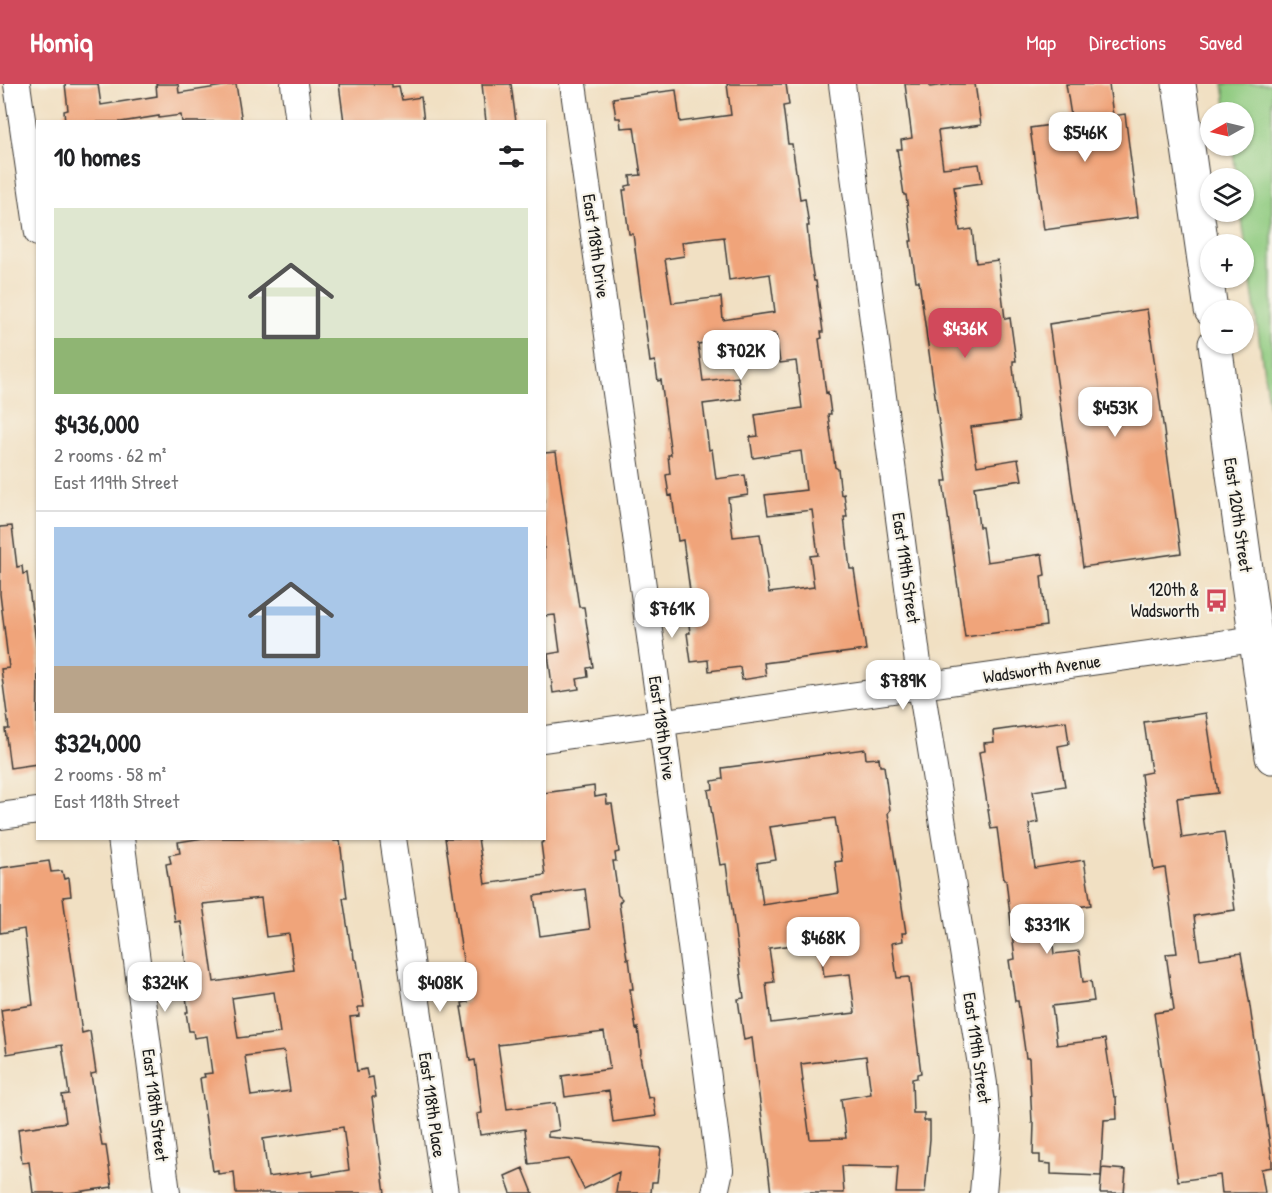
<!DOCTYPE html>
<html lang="en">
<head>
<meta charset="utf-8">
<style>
	:root { --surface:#fff; --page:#f2f2f2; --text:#202124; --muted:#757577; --line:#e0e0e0; --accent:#d1495b }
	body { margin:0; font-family:"Patrick Hand",sans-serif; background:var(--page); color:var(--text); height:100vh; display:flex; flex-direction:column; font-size:22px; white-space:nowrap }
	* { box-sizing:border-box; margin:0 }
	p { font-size:20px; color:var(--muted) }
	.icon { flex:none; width:33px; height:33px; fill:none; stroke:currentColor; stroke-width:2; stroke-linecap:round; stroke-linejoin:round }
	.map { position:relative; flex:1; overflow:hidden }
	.panel { position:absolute; left:36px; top:36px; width:510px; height:720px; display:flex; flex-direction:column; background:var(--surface); border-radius:0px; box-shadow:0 2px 4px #0004 }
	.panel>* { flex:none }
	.needle { width:39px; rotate:262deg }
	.buttons { position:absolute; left:1200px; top:18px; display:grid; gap:12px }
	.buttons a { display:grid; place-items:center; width:54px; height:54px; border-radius:50%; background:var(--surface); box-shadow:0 2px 4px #0004; font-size:30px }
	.price { position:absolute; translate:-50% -51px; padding:0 14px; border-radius:12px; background:#fff; color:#222; font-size:20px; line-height:39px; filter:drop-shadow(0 2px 3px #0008) }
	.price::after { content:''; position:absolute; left:50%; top:36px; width:18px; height:14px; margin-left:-9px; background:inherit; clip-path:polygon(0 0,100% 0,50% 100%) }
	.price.on { background:var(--accent); color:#fff }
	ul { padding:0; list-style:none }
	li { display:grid; align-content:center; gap:12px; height:318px; padding:0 18px }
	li+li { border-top:2px solid var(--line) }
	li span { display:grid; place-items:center; height:186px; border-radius:0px; color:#555 }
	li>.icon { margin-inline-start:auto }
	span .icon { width:108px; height:108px; fill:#fffc; stroke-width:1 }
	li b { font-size:26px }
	h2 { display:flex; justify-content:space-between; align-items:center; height:72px; padding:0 18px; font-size:26px }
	header { display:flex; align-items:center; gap:36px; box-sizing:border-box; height:84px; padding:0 30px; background:var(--accent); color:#fff }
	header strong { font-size:28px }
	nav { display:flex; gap:33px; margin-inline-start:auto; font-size:21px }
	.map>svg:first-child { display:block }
	.green { fill:#8fcb80; stroke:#56744e; stroke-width:1.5 }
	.building { fill:#f0a47a; fill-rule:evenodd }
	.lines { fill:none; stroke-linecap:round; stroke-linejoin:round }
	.minor-casing { stroke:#3c3935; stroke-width:28 }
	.tertiary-casing { stroke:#3c3935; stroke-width:35 }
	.minor { stroke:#fff; stroke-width:26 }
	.tertiary { stroke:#fff; stroke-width:33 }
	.labels { text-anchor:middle; stroke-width:4.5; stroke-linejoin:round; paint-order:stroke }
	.street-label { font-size:18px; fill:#1c1c1c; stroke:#f7f3e8 }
	.poi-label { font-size:18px; fill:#1c1c1c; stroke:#f7f3e8; text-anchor:end }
</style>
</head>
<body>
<header>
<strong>Homiq</strong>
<nav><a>Map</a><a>Directions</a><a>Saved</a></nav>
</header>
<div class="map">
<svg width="1272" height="1109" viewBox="0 0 1272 1109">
	<rect width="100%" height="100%" fill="#f7f3e8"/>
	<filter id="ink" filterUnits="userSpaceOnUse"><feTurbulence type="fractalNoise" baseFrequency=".0167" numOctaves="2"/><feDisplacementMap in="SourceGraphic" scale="12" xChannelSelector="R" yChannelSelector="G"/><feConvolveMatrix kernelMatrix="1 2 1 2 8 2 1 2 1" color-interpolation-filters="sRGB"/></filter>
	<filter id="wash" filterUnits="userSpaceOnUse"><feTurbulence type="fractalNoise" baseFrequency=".008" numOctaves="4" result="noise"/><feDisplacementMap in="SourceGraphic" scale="24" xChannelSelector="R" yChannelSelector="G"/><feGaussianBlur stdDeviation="1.35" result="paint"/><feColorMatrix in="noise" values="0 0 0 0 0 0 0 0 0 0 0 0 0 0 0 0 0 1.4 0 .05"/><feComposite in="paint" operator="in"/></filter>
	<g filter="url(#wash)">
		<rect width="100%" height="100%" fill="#f1e0c3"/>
		<!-- green -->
		<path class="green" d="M 1223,0 L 1272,0 L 1272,345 L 1241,128 L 1244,128 L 1244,94 L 1237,94 L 1232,62 L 1244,62 L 1244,28 L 1227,28 Z"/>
		<g id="blocks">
			<!-- building -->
			<path class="building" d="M 65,0 L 98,0 L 101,21 L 157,12 L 156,0 L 178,0 L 179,9 L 236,0 L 242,38 L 182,38 L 181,31 L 159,34 L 159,32 L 121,38 L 65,38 L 64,27 L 68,26 Z
				M 339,0 L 392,0 L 392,3 L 399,2 L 402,16 L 421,13 L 424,38 L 344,38 Z
				M 482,0 L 511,0 L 516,38 L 486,38 Z
				M 727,0 L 786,0 L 789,21 L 783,22 L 788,60 L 792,60 L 800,115 L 805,114 L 809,142 L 807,142 L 810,172 L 814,197 L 816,197 L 823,248 L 821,248 L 822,254 L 819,255 L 826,309 L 828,308 L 831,330 L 828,330 L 835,383 L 838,385 L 841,411 L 844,410 L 847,433 L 844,433 L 850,485 L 854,485 L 866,566 L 764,579 L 766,592 L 742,596 L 740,583 L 709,587 L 708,576 L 691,578 L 687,549 L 690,549 L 685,507 L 690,507 L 683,456 L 678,457 L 672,411 L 669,412 L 666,391 L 670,390 L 668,371 L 671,371 L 661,296 L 658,297 L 655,277 L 650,278 L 633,150 L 629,150 L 623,106 L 626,106 L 626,102 L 631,101 L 630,92 L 641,91 L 634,43 L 621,44 L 620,34 L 616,34 L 613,14 L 676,6 L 680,38 L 731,31 ZM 724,153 L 729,196 L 770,190 L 775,228 L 723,236 L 721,213 L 672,219 L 665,175 L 684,172 L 682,158 ZM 776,249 L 780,279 L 796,277 L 802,324 L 755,331 L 758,352 L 750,353 L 753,374 L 801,367 L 806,406 L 765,411 L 768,431 L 812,426 L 818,471 L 810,472 L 814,503 L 769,509 L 760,450 L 733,453 L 728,414 L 748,411 L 745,391 L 716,395 L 712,365 L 709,366 L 703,320 L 741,315 L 738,293 L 703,297 L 698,260 Z
				M 905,0 L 930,0 L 930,3 L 953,0 L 975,0 L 981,41 L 938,47 L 943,84 L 979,80 L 982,99 L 954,103 L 960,147 L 972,145 L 976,179 L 998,176 L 1005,235 L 1010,234 L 1016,277 L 1013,277 L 1013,283 L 1019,337 L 971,343 L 977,382 L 1018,375 L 1022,396 L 974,403 L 979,443 L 982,443 L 987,478 L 1042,470 L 1045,491 L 1041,492 L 1046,542 L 965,553 L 943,397 L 947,397 L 919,197 L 916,197 L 910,157 L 912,157 L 906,111 L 904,111 L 897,65 L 902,65 L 901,56 L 912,54 Z
				M 1066,0 L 1109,0 L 1113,32 L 1125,30 L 1138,133 L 1044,146 L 1030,44 L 1072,38 Z
				M 1147,225 L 1181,469 L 1083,483 L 1049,240 Z
				M 556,368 L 579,523 L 584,523 L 593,583 L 587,584 L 588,593 L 577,595 L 579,605 L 553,609 L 548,570 L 560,568 L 555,531 L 544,532 L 544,369 Z
				M 12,442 L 17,483 L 22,482 L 23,490 L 27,489 L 38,573 L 37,680 L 10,684 L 5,645 L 9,645 L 1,585 L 9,584 L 0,510 L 0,443 Z
				M 1206,629 L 1218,709 L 1177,714 L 1182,754 L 1224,748 L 1235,826 L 1194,832 L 1200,875 L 1241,869 L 1249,916 L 1272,1076 L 1272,1083 L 1261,1085 L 1265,1109 L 1222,1109 L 1220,1091 L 1178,1097 L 1154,929 L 1174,926 L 1166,870 L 1177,869 L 1165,784 L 1154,786 L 1145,722 L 1141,690 L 1151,688 L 1144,638 Z
				M 1066,637 L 1069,660 L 1058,662 L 1065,702 L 1033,707 L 1038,738 L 1029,740 L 1035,784 L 1084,776 L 1091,821 L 1049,827 L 1054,870 L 1079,867 L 1083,898 L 1091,897 L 1094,917 L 1052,922 L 1057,961 L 1105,955 L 1114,1013 L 1116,1013 L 1117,1035 L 1104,1036 L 1101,1092 L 1051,1090 L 1051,1080 L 1040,1079 L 1040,1071 L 1033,1071 L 1034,1039 L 1032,1039 L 1029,974 L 1026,974 L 1018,917 L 1015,917 L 1009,876 L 1015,875 L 1006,796 L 1004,796 L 997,744 L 991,745 L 979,668 L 985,667 L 984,659 L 994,658 L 993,647 Z
				M 865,665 L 866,675 L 879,674 L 880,682 L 884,682 L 890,726 L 888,729 L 906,849 L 902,849 L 903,857 L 892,859 L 897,894 L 909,893 L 921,989 L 917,990 L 917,994 L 912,995 L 913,1029 L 924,1029 L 924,1037 L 930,1037 L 930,1055 L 925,1109 L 896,1109 L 898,1083 L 842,1082 L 844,1109 L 771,1109 L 752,954 L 744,956 L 738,915 L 744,914 L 726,780 L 720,781 L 708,706 L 713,705 L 712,697 L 723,695 L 722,684 ZM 835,734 L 842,777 L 835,778 L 839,809 L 763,821 L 757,779 L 776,776 L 770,743 ZM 820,858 L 824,893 L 850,890 L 855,929 L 771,939 L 766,899 L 774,898 L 769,864 ZM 866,972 L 871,1010 L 841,1015 L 846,1054 L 810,1055 L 802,997 L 803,997 L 801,980 Z
				M 594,702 L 595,713 L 606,711 L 607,720 L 612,720 L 619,768 L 615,769 L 616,777 L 613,777 L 618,811 L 622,815 L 619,819 L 627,875 L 629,875 L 633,905 L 630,905 L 636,945 L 638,944 L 641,969 L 640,972 L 648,1014 L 653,1013 L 656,1032 L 613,1038 L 609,1007 L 565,1013 L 562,992 L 610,985 L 604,948 L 498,961 L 507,1025 L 555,1019 L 559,1046 L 548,1048 L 548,1053 L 661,1064 L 657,1098 L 652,1098 L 651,1109 L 616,1109 L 619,1088 L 584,1105 L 569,1075 L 529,1080 L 525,1045 L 480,1051 L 477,1030 L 482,1029 L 475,976 L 470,977 L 461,923 L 463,923 L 462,919 L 468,918 L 466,910 L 468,910 L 445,754 L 478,754 L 485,800 L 545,791 L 541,759 L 544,758 L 544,709 ZM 585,805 L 590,845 L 540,852 L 534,812 Z
				M 203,754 L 334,754 L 334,757 L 340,757 L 347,814 L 343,814 L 351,865 L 353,865 L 354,875 L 357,877 L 364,923 L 358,923 L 359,932 L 350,933 L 357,987 L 366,985 L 368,994 L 373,993 L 376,1013 L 372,1013 L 385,1109 L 236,1109 L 234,1088 L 218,1090 L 218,1086 L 213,1087 L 200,994 L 205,993 L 204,990 L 212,989 L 207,952 L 194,954 L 193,947 L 189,947 L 186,928 L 188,928 L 183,889 L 187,888 L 180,837 L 175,838 L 166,780 L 171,779 L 169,771 L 180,769 L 178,758 ZM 261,814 L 266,853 L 289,850 L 294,886 L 214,898 L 203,820 ZM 274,908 L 280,949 L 238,954 L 232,914 ZM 284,967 L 290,1007 L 251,1012 L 245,972 ZM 343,1043 L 349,1086 L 312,1092 L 312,1087 L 268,1093 L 263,1055 Z
				M 49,777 L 51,788 L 62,787 L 64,795 L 69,794 L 71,812 L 63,813 L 82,949 L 90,947 L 96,989 L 91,990 L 102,1062 L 106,1062 L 112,1103 L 69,1109 L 33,1109 L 29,1078 L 22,1079 L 18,1045 L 66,1038 L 62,1011 L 69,1010 L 62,961 L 7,970 L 1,926 L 33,921 L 24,845 L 0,849 L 0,784 Z
				M 523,1084 L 533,1109 L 511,1109 L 505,1092 Z
				M 1102,1084 L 1126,1086 L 1124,1109 L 1100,1109 Z"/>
		</g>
	</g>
	<g filter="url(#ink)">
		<use href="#blocks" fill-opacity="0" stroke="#3c3935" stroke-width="1.5"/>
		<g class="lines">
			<defs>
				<path id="minor" d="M 17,0 L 38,149
					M 294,0 L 299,38
					M 573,0 L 662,639 L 720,1086 L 715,1109
					M 842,0 L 921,602 L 984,1000 L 988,1051 L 983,1109
					M 544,655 L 1255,555
					M 0,732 L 38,727
					M 121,754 L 167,1109
					M 393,754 L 445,1109"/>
				<path id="tertiary" d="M 1179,0 L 1211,226
					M 1215,260 L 1272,673"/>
			</defs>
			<!-- minor casing -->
			<use href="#minor" class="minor-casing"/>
			<!-- tertiary casing -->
			<use href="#tertiary" class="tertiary-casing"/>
			<!-- minor -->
			<use href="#minor" class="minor"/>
			<!-- tertiary -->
			<use href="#tertiary" class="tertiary"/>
		</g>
	</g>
	<!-- icons -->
	<defs>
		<symbol id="bus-bare" viewBox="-9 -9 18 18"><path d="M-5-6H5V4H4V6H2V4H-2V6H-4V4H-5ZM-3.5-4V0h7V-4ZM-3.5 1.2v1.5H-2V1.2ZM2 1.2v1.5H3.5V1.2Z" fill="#d1495b" stroke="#f7f3e8" stroke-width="2.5" paint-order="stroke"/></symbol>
	</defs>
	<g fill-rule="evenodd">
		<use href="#bus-bare" x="1200" y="500" width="33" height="33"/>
	</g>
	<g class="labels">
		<!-- street labels -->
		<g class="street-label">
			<text transform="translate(596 162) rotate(82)" y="6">East 118th Drive</text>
			<text transform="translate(1238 431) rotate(82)" y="6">East 120th Street</text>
			<text transform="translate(906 484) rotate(82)" y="6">East 119th Street</text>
			<text transform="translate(1042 585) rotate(-8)" y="6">Wadsworth Avenue</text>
			<text transform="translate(662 644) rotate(82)" y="6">East 118th Drive</text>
			<text transform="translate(977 964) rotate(82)" y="6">East 119th Street</text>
			<text transform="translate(155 1021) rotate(83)" y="6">East 118th Street</text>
			<text transform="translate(432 1021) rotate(82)" y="6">East 118th Place</text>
		</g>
		<!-- poi labels -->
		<g class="poi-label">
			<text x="1199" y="512">120th &amp;<tspan x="1199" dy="21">Wadsworth</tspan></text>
		</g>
	</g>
</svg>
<div class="buttons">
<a><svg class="needle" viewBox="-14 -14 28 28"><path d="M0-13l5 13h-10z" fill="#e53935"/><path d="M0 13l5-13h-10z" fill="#757577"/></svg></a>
<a><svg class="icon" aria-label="layers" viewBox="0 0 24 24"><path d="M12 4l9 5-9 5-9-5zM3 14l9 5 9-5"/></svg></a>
<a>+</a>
<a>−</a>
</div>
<b class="price" style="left:1085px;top:79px">$546K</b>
<b class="price on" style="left:965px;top:275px">$436K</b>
<b class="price" style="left:741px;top:297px">$702K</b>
<b class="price" style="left:1115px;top:354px">$453K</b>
<b class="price" style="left:672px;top:555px">$761K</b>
<b class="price" style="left:903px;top:627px">$789K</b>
<b class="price" style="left:1047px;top:871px">$331K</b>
<b class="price" style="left:823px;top:884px">$468K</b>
<b class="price" style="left:165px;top:929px">$324K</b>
<b class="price" style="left:440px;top:929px">$408K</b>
<section class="panel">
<h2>10 homes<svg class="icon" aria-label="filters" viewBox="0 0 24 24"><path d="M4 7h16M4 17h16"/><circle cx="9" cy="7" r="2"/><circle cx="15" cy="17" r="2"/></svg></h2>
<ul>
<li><span style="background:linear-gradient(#dfe7d0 70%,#8fb573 0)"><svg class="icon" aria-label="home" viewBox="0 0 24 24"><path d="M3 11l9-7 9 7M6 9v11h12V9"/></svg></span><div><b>$436,000</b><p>2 rooms · 62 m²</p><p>East 119th Street</p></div></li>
<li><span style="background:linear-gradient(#a9c7e8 75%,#b9a48a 0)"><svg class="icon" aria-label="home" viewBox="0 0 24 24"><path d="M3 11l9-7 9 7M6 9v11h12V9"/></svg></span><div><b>$324,000</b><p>2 rooms · 58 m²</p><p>East 118th Street</p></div></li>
</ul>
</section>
</div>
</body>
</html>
